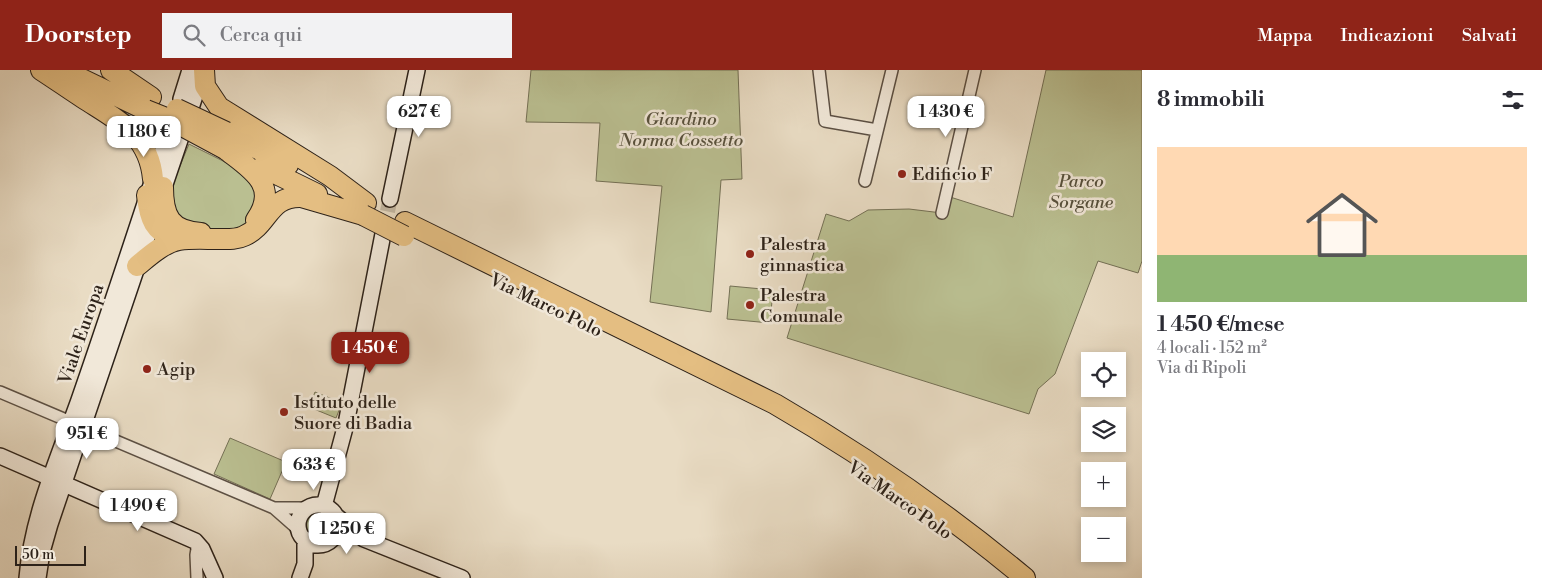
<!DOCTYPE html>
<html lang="it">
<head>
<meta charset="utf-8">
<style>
	:root { --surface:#fff; --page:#f2f2f3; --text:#2b2b33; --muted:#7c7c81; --accent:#8f2418 }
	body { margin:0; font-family:"Libre Bodoni",serif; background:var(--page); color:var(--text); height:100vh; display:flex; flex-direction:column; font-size:19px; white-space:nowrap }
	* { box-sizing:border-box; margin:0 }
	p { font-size:16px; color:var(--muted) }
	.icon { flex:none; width:28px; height:28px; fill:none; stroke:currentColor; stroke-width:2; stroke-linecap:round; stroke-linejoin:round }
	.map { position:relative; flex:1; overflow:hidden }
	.panel { display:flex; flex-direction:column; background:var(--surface); width:400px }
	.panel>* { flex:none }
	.controls { position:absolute; left:1081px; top:282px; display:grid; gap:10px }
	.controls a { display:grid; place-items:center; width:45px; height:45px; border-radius:0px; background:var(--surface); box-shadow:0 2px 8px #0003; font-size:25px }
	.scale { position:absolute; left:15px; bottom:12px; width:71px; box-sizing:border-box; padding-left:5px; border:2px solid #2d2219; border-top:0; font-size:14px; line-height:18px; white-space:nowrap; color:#2d2219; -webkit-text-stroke:4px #f1e8d9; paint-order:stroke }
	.price { position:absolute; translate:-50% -42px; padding:0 11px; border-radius:10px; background:#fff; color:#222; font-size:16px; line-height:32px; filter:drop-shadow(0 1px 2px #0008) }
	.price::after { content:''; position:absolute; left:50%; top:30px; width:15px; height:11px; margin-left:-8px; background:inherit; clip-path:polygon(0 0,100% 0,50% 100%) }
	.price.active { background:var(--accent); color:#fff }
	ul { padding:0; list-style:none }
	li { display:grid; align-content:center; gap:10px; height:265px; padding:0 15px }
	li span { display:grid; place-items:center; height:155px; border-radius:0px; color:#555 }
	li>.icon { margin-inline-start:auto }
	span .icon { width:90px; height:90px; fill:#fffc; stroke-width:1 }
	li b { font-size:21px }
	h2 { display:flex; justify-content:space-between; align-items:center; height:60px; padding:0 15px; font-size:21px }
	header { display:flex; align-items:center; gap:30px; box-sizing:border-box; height:70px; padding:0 25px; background:var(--accent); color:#fff }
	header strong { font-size:24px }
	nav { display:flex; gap:28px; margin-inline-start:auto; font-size:18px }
	.search { width:350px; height:45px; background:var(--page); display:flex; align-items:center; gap:12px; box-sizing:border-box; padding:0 18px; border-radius:0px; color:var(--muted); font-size:19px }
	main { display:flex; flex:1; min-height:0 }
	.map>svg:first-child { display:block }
	.green { fill:#babf91; stroke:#747055 }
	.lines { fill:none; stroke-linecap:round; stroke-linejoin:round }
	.secondary-tunnel { stroke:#c3b7a2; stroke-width:15; stroke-dasharray:15 8; stroke-linecap:butt }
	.street-casing { stroke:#5c5044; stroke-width:14 }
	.secondary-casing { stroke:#2d2219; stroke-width:18 }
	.highway-casing { stroke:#2d2219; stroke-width:22 }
	.street { stroke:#f1e8d9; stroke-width:11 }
	.secondary { stroke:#f1e8d9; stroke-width:15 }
	.highway { stroke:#e4be82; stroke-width:20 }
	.highway-bridge-casing { stroke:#2d2219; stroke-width:22; stroke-linecap:butt }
	.highway-bridge { stroke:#e4be82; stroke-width:20 }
	.poi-dot { fill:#8f2418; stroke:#f1e8d9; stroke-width:2 }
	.labels { text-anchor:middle; stroke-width:5; stroke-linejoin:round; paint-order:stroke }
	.park-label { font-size:18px; font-style:italic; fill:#57513d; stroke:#f1e8d9 }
	.poi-label { font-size:18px; fill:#2d2219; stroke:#f1e8d9; text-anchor:start }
	.street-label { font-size:18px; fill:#2d2219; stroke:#f1e8d9 }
</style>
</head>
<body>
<header>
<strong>Doorstep</strong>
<div class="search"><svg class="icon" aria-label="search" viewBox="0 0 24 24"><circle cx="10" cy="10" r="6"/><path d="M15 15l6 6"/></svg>Cerca qui</div>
<nav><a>Mappa</a><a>Indicazioni</a><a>Salvati</a></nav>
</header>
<main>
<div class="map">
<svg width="1142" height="508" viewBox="0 0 1142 508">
	<rect width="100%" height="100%" fill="#e9dcc4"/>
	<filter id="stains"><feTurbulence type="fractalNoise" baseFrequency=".004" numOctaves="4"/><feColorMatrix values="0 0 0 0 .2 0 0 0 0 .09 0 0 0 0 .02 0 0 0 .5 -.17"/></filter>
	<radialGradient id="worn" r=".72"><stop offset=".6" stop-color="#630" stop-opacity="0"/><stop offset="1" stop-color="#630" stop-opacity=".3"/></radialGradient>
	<!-- green -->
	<path class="green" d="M 531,0 L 738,0 L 742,109 L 721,110 L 711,242 L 650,232 L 662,116 L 596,111 L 600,53 L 526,52 Z
		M 1046,0 L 1142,0 L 1142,191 L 1138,203 L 1098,191 L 1055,304 L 1038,319 L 1029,344 L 787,268 L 826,144 L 849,151 L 868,140 L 909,139 L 942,143 L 947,126 L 1013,147 Z
		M 103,31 L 160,62 L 153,84 Z
		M 189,74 L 251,105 L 258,112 L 249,153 L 234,160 L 193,160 L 184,156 L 170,131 L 173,113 Z
		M 730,216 L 773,220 L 770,253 L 727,249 Z
		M 315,322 L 342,333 L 336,348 L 309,337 Z
		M 230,368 L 286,392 L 270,429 L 214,404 Z
		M305 455a13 13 0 1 1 26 0a13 13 0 1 1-26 0Z"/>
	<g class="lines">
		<!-- secondary-tunnel -->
		<path class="secondary-tunnel" d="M 383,164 L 390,129"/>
		<defs>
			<path id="street" d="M 819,0 L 825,51 L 877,60
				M 865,111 L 892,0
				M 942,143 L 975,0
				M 0,322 L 274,438 L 299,460
				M 274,438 L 308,438
				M 197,508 L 196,485 L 198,473"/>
			<path id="secondary" d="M 181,29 L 190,0
				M 192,35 L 203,1
				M 390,129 L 417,0
				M 0,386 L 195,471 L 202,479 L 215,508
				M298 455a20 20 0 1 1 40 0a20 20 0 1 1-40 0Z
				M 324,436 L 346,354 L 383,164
				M 336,446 L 364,469 L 462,508
				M 27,508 C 32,446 58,389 79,330 C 110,241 139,151 169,61
				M 38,508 L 42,482 L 50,454 L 181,67
				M 300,508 L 305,494 L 305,469"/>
			<path id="highway" d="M 41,0 C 55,9 69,19 83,28 C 117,50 149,64 153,109
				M 63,0 L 146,40
				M 111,0 L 151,27
				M 204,0 L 205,16 L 219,37 L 330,106 L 366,133
				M 226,62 L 288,95
				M 225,79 C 249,98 281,115 256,150
				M 262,97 L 317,124
				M 163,117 C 163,146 170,161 201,163
				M 147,125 C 149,149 154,162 177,170
				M 405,152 L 775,334 C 863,385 947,443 1025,508
				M 137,196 C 148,187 163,173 179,170 C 191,168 205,169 217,169 C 226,169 236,170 244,166 C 269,155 268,126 301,127 L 363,145"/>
		</defs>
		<!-- street casing -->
		<use href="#street" class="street-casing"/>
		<!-- secondary casing -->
		<use href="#secondary" class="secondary-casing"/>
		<!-- highway casing -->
		<use href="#highway" class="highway-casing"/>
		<!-- street -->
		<use href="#street" class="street"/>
		<!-- secondary -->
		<use href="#secondary" class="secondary"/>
		<!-- highway -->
		<use href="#highway" class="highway"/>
		<defs>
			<path id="highway-bridge" d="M 177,39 L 226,62
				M 146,40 L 171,50 L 225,79
				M 363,145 L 404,166"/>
		</defs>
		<!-- highway-bridge casing -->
		<use href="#highway-bridge" class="highway-bridge-casing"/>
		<!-- highway-bridge -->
		<use href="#highway-bridge" class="highway-bridge"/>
	</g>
	<!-- markers -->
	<g class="poi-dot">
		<circle cx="902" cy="104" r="5"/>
		<circle cx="750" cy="184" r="5"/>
		<circle cx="750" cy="235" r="5"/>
		<circle cx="147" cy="299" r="5"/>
		<circle cx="284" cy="342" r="5"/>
	</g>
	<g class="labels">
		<!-- park labels -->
		<g class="park-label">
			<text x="681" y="55">Giardino<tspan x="681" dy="21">Norma Cossetto</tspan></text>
			<text x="1081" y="117">Parco<tspan x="1081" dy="21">Sorgane</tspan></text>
		</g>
		<!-- poi labels -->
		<g class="poi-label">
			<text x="912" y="110">Edificio F</text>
			<text x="760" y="180">Palestra<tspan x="760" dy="21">ginnastica</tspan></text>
			<text x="760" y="231">Palestra<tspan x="760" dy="21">Comunale</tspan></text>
			<text x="157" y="305">Agip</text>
			<text x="294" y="338">Istituto delle<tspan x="294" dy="21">Suore di Badia</tspan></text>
		</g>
		<!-- street labels -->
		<g class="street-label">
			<text transform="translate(546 235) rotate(26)" y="6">Via Marco Polo</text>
			<text transform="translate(81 264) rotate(-71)" y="6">Viale Europa</text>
			<text transform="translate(900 430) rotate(35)" y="6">Via Marco Polo</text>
		</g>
	</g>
	<rect width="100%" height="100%" filter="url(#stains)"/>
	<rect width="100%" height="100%" fill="url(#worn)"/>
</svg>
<div class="controls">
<a><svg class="icon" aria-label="locate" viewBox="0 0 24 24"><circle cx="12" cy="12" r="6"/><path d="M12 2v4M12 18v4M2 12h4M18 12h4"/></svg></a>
<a><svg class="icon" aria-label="layers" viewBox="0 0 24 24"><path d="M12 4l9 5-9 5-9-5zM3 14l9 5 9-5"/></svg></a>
<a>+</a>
<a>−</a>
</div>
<div class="scale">50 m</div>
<b class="price" style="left:419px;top:68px">627 €</b>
<b class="price" style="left:946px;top:68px">1 430 €</b>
<b class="price" style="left:144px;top:88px">1 180 €</b>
<b class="price active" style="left:370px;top:304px">1 450 €</b>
<b class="price" style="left:87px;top:390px">951 €</b>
<b class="price" style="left:314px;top:421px">633 €</b>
<b class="price" style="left:138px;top:462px">1 490 €</b>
<b class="price" style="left:347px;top:485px">1 250 €</b>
</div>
<section class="panel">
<h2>8 immobili<svg class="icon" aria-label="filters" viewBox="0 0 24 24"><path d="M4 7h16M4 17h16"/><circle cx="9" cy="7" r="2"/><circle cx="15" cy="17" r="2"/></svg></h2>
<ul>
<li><span style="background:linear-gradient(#ffd9b3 70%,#8fb573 0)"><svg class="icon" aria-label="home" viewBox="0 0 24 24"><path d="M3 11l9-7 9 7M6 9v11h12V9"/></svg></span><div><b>1 450 €/mese</b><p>4 locali · 152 m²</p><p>Via di Ripoli</p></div></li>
</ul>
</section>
</main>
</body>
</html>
